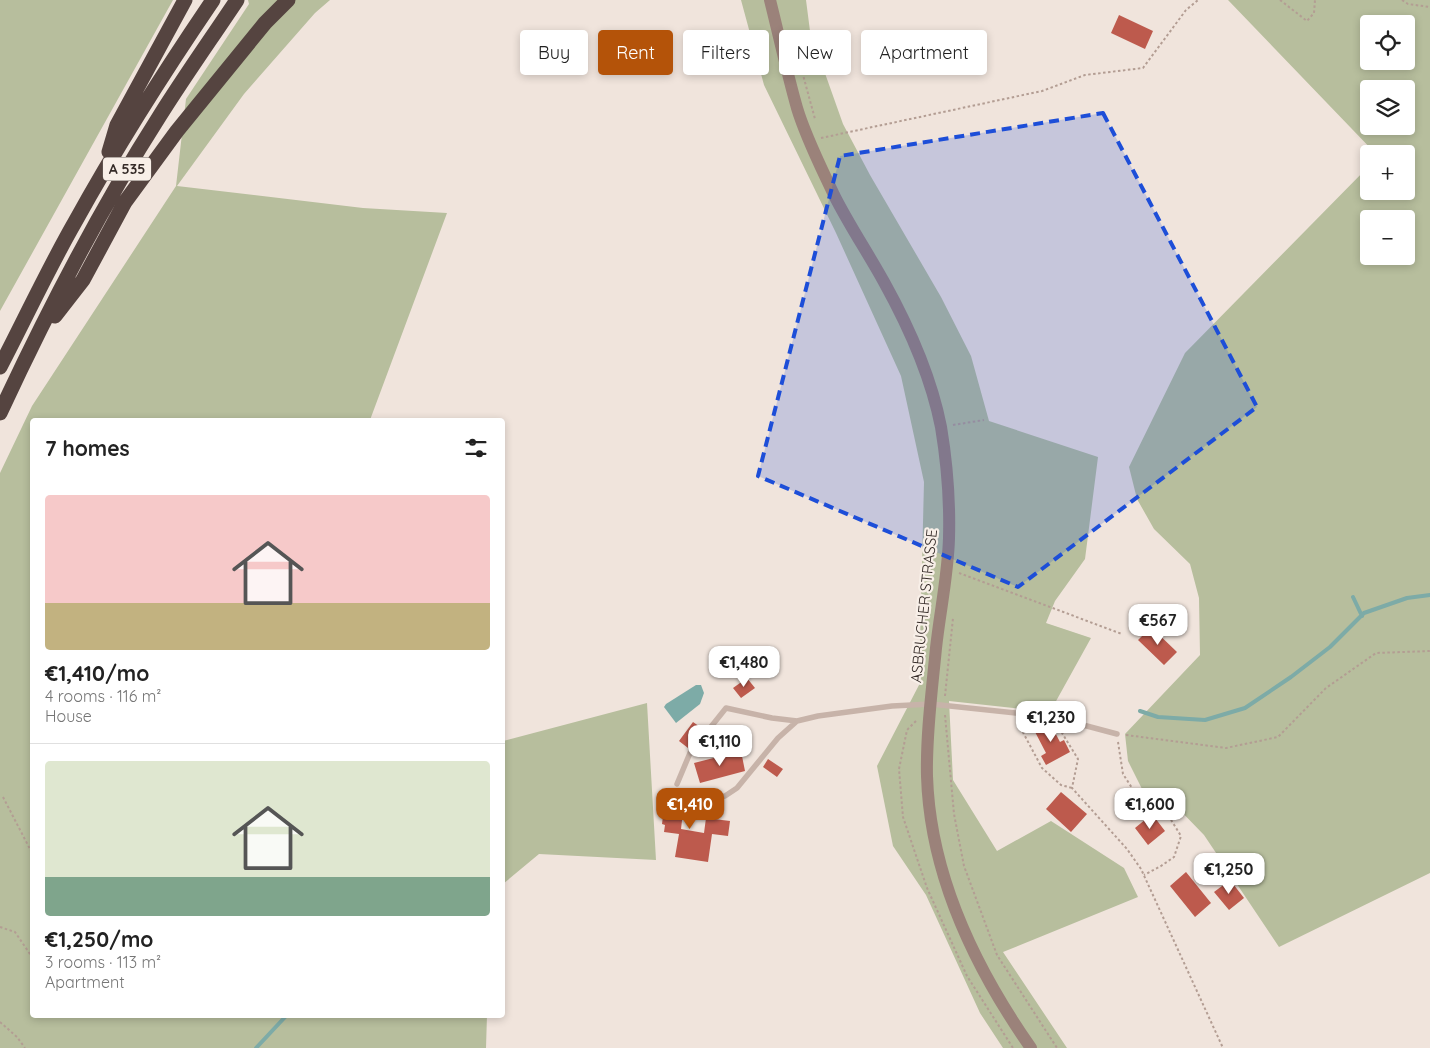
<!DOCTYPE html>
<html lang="en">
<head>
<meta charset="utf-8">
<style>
	:root { --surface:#fff; --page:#f2f2f2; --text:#222; --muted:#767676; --line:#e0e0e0; --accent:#b45309 }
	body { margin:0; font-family:Quicksand,sans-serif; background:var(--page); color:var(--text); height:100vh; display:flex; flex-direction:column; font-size:19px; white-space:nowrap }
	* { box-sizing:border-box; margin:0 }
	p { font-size:16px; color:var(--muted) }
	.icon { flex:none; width:28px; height:28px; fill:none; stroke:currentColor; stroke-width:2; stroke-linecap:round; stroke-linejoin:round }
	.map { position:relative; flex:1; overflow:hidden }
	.panel { position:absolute; left:30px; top:418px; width:475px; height:600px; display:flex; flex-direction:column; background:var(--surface); border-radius:5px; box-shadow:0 2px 8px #0003 }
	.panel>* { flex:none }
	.top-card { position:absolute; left:520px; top:30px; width:475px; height:45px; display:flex; gap:10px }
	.controls { position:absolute; left:1360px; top:15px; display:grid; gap:10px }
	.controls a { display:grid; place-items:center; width:55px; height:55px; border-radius:5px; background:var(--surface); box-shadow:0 2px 8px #0003; font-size:25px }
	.price { position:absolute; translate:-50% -42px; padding:0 11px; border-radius:10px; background:#fff; color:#222; font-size:16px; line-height:32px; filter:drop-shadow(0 1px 2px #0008) }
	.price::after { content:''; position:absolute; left:50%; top:30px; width:15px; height:11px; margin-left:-8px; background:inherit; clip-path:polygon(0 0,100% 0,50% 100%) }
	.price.selected { background:var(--accent); color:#fff }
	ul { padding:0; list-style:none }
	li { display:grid; align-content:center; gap:10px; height:265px; padding:0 15px }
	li+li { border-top:1px solid var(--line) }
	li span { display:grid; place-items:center; height:155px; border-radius:5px; color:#555 }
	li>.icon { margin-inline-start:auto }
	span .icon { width:90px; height:90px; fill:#fffc; stroke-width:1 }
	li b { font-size:21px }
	h2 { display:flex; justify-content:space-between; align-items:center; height:60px; padding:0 15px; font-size:21px }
	.tag { padding:0 18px; border-radius:5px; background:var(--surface); box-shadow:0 2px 8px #0003; font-size:18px; line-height:45px }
	.tag.selected { background:var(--accent); color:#fff }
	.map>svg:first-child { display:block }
	.green { fill:#b7be9d; fill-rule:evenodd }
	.water { fill:#7daba7 }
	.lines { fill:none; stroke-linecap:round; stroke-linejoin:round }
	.stream { stroke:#7daba7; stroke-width:4 }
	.building { fill:#bd5a4d }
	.path { stroke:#b39d93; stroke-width:2; stroke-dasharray:2.5 2.5; stroke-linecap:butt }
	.service { stroke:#c7b3a9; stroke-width:5.5 }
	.secondary { stroke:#9b827a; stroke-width:12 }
	.motorway { stroke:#554440; stroke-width:15 }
	.marked { fill:#1d4ed8; fill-opacity:0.2; stroke:#1d4ed8; stroke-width:4; stroke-dasharray:10 6; stroke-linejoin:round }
	.labels { text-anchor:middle; stroke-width:4.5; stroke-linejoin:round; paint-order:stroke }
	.shield { fill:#f8efe8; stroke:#706662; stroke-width:1 }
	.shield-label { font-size:14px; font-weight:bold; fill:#352b28 }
	.street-label { font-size:15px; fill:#352b28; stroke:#f8efe8 }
</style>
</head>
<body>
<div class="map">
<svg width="1430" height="1048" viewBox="0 0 1430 1048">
	<rect width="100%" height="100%" fill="#f0e4dc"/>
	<!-- green -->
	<path class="green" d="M 0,0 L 173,0 L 0,311 Z
		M 248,0 L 330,0 L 315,13 L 244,94 L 177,186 L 363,208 L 447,213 L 370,420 L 32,420 L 32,1015 L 487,1015 L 486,1048 L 0,1048 L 0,473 L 32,406 L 176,186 L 186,99 L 249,4 Z
		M 741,0 L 806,0 L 810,31 L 843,124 L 870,175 L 941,297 L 971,356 L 989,421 L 1098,457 L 1085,559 L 1055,601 L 1046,623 L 1091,638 L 1050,712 L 949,701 L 953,780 L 997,851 L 1051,821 L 1124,868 L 1138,897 L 1003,952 L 1067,1048 L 1003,1048 L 980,1013 L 926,895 L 893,846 L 877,766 L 919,685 L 924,482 L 901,376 L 836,233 L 764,85 Z
		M 1228,0 L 1430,0 L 1430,873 L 1279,947 L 1204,835 L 1171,801 L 1142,789 L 1128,761 L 1125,734 L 1200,655 L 1199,598 L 1190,564 L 1154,529 L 1137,499 L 1129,467 L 1185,353 L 1369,166 L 1369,191 L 1406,191 L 1406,154 L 1376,154 ZM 1369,24 L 1406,24 L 1406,61 L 1369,61 ZM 1369,89 L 1406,89 L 1406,126 L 1369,126 ZM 1369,219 L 1406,219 L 1406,256 L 1369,256 Z
		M 647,703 L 656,860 L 539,854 L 503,884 L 503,741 Z"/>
	<!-- water -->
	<path class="water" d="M 696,685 L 701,685 L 704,693 L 700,704 L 676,723 L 664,707 L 666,704 Z"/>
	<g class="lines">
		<!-- stream -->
		<path class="stream" d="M 1353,597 L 1362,616
			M 1140,711 L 1158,717 L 1205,720 L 1245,708 L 1291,677 L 1330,647 L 1364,613 L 1407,598 L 1430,595
			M 256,1048 L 287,1015"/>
	</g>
	<!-- building -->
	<path class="building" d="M 1119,15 L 1153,31 L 1145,49 L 1111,33 Z
		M 1151,627 L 1177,652 L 1164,665 L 1138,640 Z
		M 747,678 L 755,688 L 741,698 L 733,688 Z
		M 1046,721 L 1049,721 L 1060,742 L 1064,740 L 1070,752 L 1046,765 L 1041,756 L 1046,753 L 1033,728 Z
		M 693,722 L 703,729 L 688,748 L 679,741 Z
		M 741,751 L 745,771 L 700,783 L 694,763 Z
		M 768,759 L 783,769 L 777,777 L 763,767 Z
		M 666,792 L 685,795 L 681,829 L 704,833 L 706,818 L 730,821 L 728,836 L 712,834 L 708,862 L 675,857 L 679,834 L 664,832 L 665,825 L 662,824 Z
		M 1061,792 L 1087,814 L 1071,832 L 1046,809 Z
		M 1152,814 L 1165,831 L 1148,845 L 1135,828 Z
		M 1186,872 L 1211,903 L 1195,917 L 1170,886 Z
		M 1230,880 L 1244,898 L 1229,910 L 1214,892 Z"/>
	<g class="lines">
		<!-- path -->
		<path class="path" d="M 1280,0 L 1307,21 L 1314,13 L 1315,0
			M 1402,0 L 1408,4 L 1430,7
			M 797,53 L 815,119
			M 821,138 L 1042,91 L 1085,75 L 1143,68 L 1186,10 L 1198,0
			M 953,425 L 984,420
			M 959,573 L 1122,634
			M 945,696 L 953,618
			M 945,715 L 954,814 L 964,866 L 997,955 L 1057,1048
			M 916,721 L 907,730 L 899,769 L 903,817 L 927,888 L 967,976 L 1013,1048
			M 1018,723 L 1042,768 L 1061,785 L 1072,788
			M 1059,728 L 1078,759 L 1072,788 L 1127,849 L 1141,869 L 1223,1048
			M 1126,735 L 1226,748 L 1278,737 L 1326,688 L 1376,653 L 1430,651
			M 1118,742 L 1123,774 L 1134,791 L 1168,815 L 1181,836 L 1174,857 L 1161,866 L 1144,875
			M 3,797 L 32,853
			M 0,927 L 15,932 L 32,957
			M 0,1022 L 17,1037 L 25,1048"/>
		<!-- service -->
		<path class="service" d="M 677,784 L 690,753 L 726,708 L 772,718 L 797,721
			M 695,800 L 725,796 L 737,788 L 778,738 L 797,721 L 818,716 L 892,706 L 931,704 L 1053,717 L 1117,734"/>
		<!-- secondary -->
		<path class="secondary" d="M 770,0 C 779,36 787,73 797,108 C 806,138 821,167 834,195 C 849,225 868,253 884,282 C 909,327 931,376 941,427 C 947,463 950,501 949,538 C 948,575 940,611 936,648 C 932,690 926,734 927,776 C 930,876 975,968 1031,1048"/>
		<!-- motorway -->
		<path class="motorway" d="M 109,152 L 117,125 L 185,0
			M 55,316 L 83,280 L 125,202 L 177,131 L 265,23 L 288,0
			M 0,367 C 25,319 48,269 75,222 C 117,146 164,72 213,0
			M 0,413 C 47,312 99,211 159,117 C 184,77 211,39 237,0"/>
	</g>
	<!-- marked area -->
	<path class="marked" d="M 1103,113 L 1257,407 L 1018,587 L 758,476 L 840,156 Z"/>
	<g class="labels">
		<!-- shield labels -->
		<rect class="shield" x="103" y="157.5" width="48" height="23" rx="4"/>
		<g class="shield-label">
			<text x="127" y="174">A 535</text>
		</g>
		<!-- street labels -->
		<g class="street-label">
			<text transform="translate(924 606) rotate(-84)" y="5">ASBRUCHER STRASSE</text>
		</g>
	</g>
</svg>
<div class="controls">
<a><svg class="icon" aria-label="locate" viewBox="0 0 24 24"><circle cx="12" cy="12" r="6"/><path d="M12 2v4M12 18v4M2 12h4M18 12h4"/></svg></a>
<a><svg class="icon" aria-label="layers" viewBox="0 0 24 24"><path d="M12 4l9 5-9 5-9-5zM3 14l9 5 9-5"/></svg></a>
<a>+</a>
<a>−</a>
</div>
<b class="price" style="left:1158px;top:646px">€567</b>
<b class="price" style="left:744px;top:688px">€1,480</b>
<b class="price" style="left:1051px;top:743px">€1,230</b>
<b class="price" style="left:720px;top:767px">€1,110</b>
<b class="price selected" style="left:690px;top:830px">€1,410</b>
<b class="price" style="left:1150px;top:830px">€1,600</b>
<b class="price" style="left:1229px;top:895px">€1,250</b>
<div class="top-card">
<a class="tag">Buy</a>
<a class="tag selected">Rent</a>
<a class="tag">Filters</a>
<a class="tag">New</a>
<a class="tag">Apartment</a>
</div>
<section class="panel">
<h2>7 homes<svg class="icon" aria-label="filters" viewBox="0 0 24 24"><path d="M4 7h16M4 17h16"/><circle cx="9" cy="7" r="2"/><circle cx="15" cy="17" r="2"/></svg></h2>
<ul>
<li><span style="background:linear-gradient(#f6c9c9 70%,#c2b280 0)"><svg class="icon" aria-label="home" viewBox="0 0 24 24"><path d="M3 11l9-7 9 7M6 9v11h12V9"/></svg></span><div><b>€1,410/mo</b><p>4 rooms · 116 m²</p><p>House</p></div></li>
<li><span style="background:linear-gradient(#dfe7d0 75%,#7fa58c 0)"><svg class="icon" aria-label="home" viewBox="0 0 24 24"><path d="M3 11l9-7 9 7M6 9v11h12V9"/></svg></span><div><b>€1,250/mo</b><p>3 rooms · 113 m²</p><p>Apartment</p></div></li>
</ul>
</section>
</div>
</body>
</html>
